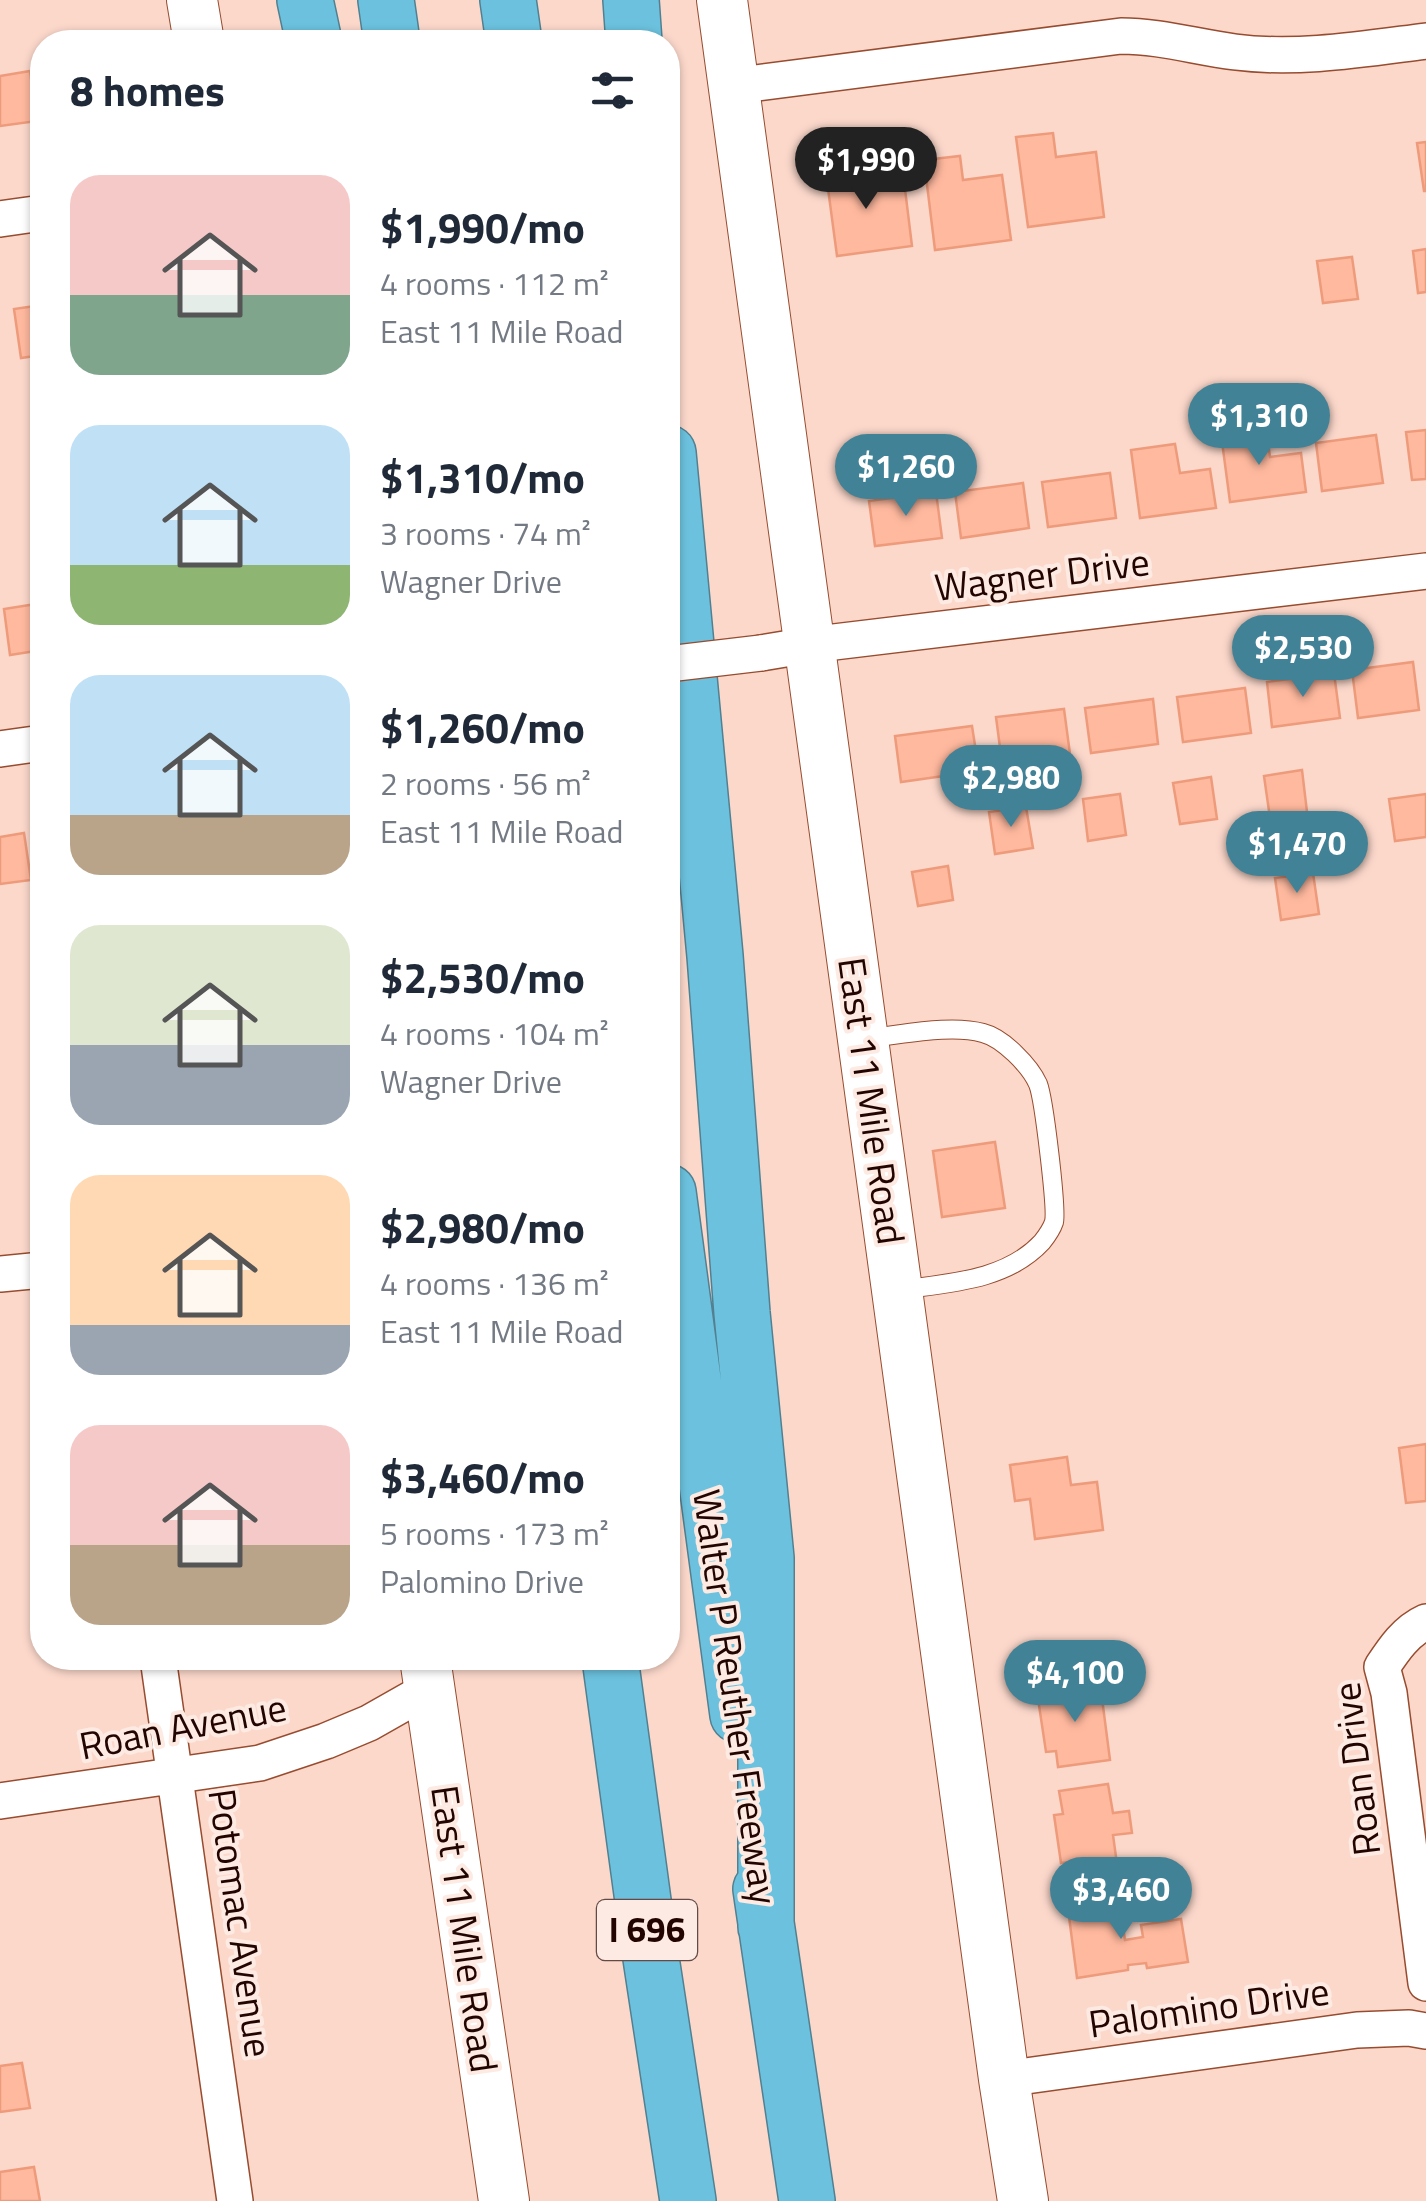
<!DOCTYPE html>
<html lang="en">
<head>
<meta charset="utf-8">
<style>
	:root { --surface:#fff; --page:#f6f6f7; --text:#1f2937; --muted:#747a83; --accent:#428296 }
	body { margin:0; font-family:"Titillium Web",sans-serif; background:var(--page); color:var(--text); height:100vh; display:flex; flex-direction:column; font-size:38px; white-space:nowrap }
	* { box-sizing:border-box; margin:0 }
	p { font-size:32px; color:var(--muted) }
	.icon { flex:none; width:55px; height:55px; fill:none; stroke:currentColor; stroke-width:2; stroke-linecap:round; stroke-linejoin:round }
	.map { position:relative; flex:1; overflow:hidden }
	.sheet { position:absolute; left:30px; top:30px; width:650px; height:1640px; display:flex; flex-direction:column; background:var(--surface); border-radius:40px; box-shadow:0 2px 8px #0004 }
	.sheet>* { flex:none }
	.price { position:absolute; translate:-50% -85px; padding:0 22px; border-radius:35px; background:var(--accent); color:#fff; font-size:32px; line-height:65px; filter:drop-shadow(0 2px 5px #0008) }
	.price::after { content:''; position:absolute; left:50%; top:60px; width:30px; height:22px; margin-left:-15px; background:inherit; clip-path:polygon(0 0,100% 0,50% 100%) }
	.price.active { background:#222; color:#fff }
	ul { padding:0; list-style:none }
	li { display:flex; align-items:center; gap:30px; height:250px; padding:0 40px }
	li span { display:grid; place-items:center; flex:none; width:280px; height:200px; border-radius:30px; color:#555 }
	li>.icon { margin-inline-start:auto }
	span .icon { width:120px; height:120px; fill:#fffc; stroke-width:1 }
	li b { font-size:42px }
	h2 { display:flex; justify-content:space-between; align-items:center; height:120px; padding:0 40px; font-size:42px }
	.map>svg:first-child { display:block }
	.building { fill:#ffb99f; stroke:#ee9b7b; stroke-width:2.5 }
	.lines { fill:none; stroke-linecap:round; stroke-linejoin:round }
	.lane-casing { stroke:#974c2f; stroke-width:20 }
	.street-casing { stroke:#974c2f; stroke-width:38 }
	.secondary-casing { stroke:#974c2f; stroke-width:52 }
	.highway-casing { stroke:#528090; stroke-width:58 }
	.lane { stroke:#fff; stroke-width:18 }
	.street { stroke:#fff; stroke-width:35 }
	.secondary { stroke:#fff; stroke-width:50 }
	.highway { stroke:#6cc2de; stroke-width:55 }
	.street-bridge-casing { stroke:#974c2f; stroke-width:38; stroke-linecap:butt }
	.street-bridge { stroke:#fff; stroke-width:35 }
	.labels { text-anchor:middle; stroke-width:8; stroke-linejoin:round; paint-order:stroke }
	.shield { fill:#fceae3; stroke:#634a44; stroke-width:2.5 }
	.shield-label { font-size:35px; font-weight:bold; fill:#220500 }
	.street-label { font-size:38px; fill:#220500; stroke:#fceae3 }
</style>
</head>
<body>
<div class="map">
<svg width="1426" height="2201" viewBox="0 0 1426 2201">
	<rect width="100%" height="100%" fill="#fcd8cb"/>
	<!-- building -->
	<path class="building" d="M 30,71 L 37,121 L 0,126 L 0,76 Z
		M 1053,133 L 1056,157 L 1096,152 L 1104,217 L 1028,227 L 1016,137 Z
		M 1426,142 L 1426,191 L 1424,191 L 1417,143 Z
		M 960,156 L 963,180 L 1002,175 L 1011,240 L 935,250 L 924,160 Z
		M 861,162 L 864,186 L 904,181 L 912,246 L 837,256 L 825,166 Z
		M 1426,249 L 1426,292 L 1418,293 L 1413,251 Z
		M 1352,257 L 1358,299 L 1323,303 L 1317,261 Z
		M 42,305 L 42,355 L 21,358 L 14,309 Z
		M 1266,428 L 1270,457 L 1301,453 L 1306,492 L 1230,502 L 1221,434 Z
		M 1426,430 L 1426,479 L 1412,480 L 1406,432 Z
		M 1376,435 L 1383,483 L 1322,491 L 1316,443 Z
		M 1175,444 L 1180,473 L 1210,469 L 1216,508 L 1140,518 L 1131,450 Z
		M 1110,473 L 1116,518 L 1048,527 L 1042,482 Z
		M 1023,483 L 1029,528 L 961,538 L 955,492 Z
		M 936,492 L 942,538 L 875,546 L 869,501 Z
		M 42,603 L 42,650 L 10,655 L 4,609 Z
		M 1413,662 L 1419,710 L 1358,718 L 1352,670 Z
		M 1334,673 L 1340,718 L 1272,727 L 1267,682 Z
		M 1245,688 L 1251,733 L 1183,742 L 1177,697 Z
		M 1153,699 L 1158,744 L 1091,753 L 1085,708 Z
		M 1064,709 L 1070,754 L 1002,763 L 996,717 Z
		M 972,726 L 979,771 L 901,782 L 895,736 Z
		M 1302,770 L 1307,812 L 1270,818 L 1264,776 Z
		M 1211,777 L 1217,819 L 1180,824 L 1173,783 Z
		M 1120,794 L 1126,835 L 1088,841 L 1083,799 Z
		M 1426,794 L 1426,837 L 1395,841 L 1389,799 Z
		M 1026,807 L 1033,848 L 995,854 L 989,812 Z
		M 24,833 L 31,880 L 0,884 L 0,837 Z
		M 948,866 L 953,900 L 918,906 L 912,872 Z
		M 1313,873 L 1319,914 L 1281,920 L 1275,878 Z
		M 995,1142 L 1005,1208 L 942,1217 L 933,1151 Z
		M 1426,1444 L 1426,1501 L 1406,1503 L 1399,1448 Z
		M 1067,1457 L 1071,1485 L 1097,1482 L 1103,1530 L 1035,1539 L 1030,1499 L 1015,1501 L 1010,1465 Z
		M 1100,1683 L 1110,1760 L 1058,1767 L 1056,1751 L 1046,1752 L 1037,1692 Z
		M 1108,1784 L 1113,1813 L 1129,1811 L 1132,1833 L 1113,1835 L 1120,1886 L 1075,1892 L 1070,1862 L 1061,1863 L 1054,1815 L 1063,1814 L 1059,1791 Z
		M 1119,1901 L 1125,1940 L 1143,1937 L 1141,1925 L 1181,1919 L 1188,1962 L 1147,1968 L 1146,1963 L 1128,1965 L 1128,1970 L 1077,1978 L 1068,1909 Z
		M 22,2063 L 30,2108 L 0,2112 L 0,2066 Z
		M 34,2167 L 40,2201 L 0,2201 L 0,2172 Z"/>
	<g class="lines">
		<defs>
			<path id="lane" d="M 868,1038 C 902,1035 950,1024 983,1033 C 1003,1038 1030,1066 1038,1084 C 1044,1099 1057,1209 1054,1222 C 1052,1228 1046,1237 1042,1242 C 1006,1281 948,1283 899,1290"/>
			<path id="street" d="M 733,86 L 1121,36 C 1160,36 1196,47 1235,52 C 1298,60 1363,49 1426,41
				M 0,219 L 42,213
				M 761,653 L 809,645 L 1426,571
				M 0,749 L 42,743
				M 0,1274 L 42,1270
				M 1426,1622 C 1406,1631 1394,1649 1382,1667 L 1389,1693 L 1426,1983
				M 158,1658 L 235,2201
				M 0,1801 L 260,1763 L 326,1741 L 369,1723 L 429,1689
				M 1004,2079 L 1357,2030 L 1409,2028 L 1426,2031"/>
			<path id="secondary" d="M 192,0 L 199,42
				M 722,0 L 1004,2079 L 1023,2201
				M 425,1658 L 504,2201"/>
			<path id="highway" d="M 305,0 L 314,42
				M 386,0 L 392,42
				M 508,0 L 514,42
				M 631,0 L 634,42
				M 668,453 L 715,956 L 742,1313 L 766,1558 L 766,1927
				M 668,1192 L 738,1715
				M 610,1658 L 649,1945 L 688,2201
				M 761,1889 L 807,2201"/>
		</defs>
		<!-- lane casing -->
		<use href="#lane" class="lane-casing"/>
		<!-- street casing -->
		<use href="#street" class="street-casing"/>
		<!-- secondary casing -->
		<use href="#secondary" class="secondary-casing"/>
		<!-- highway casing -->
		<use href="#highway" class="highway-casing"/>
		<!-- lane -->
		<use href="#lane" class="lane"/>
		<!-- street -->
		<use href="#street" class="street"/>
		<!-- secondary -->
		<use href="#secondary" class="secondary"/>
		<!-- highway -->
		<use href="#highway" class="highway"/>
		<defs>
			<path id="street-bridge" d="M 668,664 L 761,653"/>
		</defs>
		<!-- street-bridge casing -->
		<use href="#street-bridge" class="street-bridge-casing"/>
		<!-- street-bridge -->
		<use href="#street-bridge" class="street-bridge"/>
	</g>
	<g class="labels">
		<!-- shield labels -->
		<rect class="shield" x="597" y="1900" width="100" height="60" rx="8"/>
		<g class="shield-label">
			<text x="647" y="1942">I 696</text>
		</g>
		<!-- street labels -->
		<g class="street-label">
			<text transform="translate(1042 575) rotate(-7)" y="13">Wagner Drive</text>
			<text transform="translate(871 1101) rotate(82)" y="13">East 11 Mile Road</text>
			<text transform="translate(735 1697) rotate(82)" y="13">Walter P Reuther Freeway</text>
			<text transform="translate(183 1727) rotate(-11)" y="13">Roan Avenue</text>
			<text transform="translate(1357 1769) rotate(-97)" y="13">Roan Drive</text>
			<text transform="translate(240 1923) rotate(82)" y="13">Potomac Avenue</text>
			<text transform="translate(464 1929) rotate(82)" y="13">East 11 Mile Road</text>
			<text transform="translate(1209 2008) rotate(-8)" y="13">Palomino Drive</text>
		</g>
	</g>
</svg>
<b class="price active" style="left:866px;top:212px">$1,990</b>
<b class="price" style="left:1259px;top:468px">$1,310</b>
<b class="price" style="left:906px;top:519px">$1,260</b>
<b class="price" style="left:1303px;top:700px">$2,530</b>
<b class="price" style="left:1011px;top:830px">$2,980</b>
<b class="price" style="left:1297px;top:896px">$1,470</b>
<b class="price" style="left:1075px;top:1725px">$4,100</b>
<b class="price" style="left:1121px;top:1942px">$3,460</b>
<section class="sheet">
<h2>8 homes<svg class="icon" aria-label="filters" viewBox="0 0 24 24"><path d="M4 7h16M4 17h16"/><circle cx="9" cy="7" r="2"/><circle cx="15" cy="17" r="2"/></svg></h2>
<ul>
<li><span style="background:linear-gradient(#f6c9c9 60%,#7fa58c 0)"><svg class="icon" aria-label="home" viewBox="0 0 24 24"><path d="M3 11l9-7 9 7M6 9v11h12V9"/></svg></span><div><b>$1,990/mo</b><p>4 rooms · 112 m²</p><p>East 11 Mile Road</p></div></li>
<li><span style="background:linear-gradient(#bfe0f5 70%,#8fb573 0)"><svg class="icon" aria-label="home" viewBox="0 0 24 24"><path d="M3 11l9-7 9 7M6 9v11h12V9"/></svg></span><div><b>$1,310/mo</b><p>3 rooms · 74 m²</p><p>Wagner Drive</p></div></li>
<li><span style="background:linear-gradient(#bfe0f5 70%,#b9a48a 0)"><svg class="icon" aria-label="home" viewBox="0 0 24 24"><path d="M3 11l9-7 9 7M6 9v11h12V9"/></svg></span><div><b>$1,260/mo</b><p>2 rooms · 56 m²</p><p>East 11 Mile Road</p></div></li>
<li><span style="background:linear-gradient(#dfe7d0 60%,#9aa5b1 0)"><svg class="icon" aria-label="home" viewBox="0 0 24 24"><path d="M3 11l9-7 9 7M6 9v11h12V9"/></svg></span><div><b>$2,530/mo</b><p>4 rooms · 104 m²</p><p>Wagner Drive</p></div></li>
<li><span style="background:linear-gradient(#ffd9b3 75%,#9aa5b1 0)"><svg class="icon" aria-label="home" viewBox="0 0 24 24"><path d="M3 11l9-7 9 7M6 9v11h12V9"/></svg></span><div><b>$2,980/mo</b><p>4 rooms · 136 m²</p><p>East 11 Mile Road</p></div></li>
<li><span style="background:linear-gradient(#f6c9c9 60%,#b9a48a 0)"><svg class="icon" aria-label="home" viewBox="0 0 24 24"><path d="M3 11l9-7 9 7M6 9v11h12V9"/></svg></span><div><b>$3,460/mo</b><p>5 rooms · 173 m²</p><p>Palomino Drive</p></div></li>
</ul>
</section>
</div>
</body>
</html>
